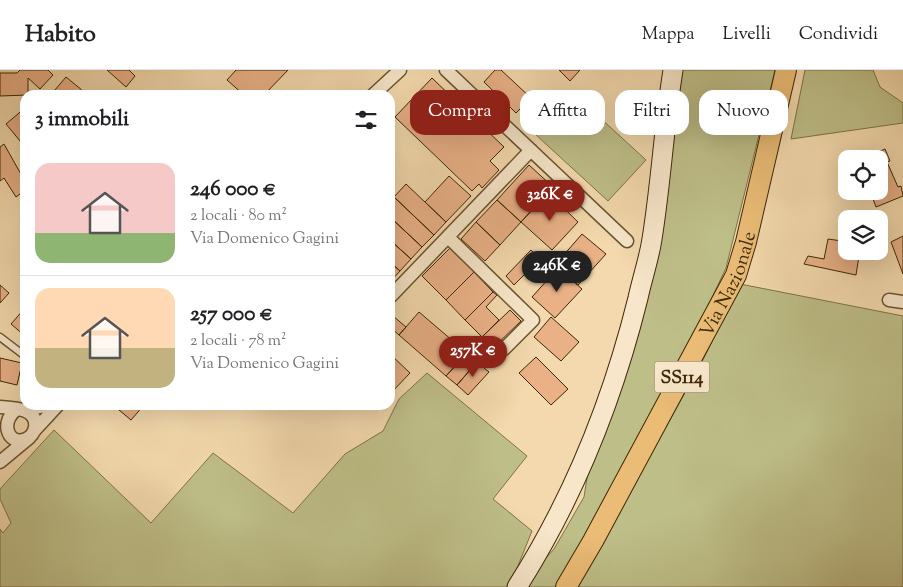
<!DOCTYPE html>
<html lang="it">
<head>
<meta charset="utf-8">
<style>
	:root { --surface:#fff; --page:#f6f6f6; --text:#202124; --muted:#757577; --line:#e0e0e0; --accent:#8f2418 }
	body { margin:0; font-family:"Sorts Mill Goudy",serif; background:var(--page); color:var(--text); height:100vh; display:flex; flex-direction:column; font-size:19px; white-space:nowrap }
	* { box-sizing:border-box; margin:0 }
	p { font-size:16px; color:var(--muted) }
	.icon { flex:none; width:28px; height:28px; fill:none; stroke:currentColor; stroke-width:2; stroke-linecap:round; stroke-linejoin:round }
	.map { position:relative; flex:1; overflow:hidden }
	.side { position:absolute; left:20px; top:20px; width:375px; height:320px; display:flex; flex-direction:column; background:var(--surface); border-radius:15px; box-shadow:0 5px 20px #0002 }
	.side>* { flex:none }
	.hud { position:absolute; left:410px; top:20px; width:418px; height:45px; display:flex; gap:10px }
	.buttons { position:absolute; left:838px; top:80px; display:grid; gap:10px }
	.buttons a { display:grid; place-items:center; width:50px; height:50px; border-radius:10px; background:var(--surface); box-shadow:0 5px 20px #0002; font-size:25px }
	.price { position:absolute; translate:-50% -42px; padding:0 11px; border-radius:18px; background:var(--accent); color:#fff; font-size:16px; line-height:32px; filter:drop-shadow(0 1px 2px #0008) }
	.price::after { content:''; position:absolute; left:50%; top:30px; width:15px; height:11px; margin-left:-8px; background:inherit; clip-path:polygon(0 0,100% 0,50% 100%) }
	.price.selected { background:#222; color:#fff }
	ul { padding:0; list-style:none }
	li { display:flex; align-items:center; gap:15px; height:125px; padding:0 15px }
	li+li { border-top:1px solid var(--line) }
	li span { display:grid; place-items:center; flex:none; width:140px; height:100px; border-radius:15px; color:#555 }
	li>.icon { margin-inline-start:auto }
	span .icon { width:60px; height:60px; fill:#fffc; stroke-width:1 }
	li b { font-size:21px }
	h2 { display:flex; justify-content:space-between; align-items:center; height:60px; padding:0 15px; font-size:21px }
	.chip { padding:0 18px; border-radius:15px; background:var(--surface); box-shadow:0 5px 20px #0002; font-size:18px; line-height:45px }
	.chip.selected { background:var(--accent); color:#fff }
	header { display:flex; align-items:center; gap:30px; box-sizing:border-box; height:70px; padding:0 25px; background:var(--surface); border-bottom:1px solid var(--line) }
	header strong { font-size:24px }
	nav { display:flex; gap:28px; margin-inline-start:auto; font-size:18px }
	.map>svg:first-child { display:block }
	.green { fill:#bebe88; stroke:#7e7246 }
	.building { fill:#eab187; stroke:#3d2705 }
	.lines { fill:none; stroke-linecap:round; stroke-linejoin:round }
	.lane-casing { stroke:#6a542f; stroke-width:9 }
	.street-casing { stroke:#6a542f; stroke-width:15 }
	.secondary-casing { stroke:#3d2705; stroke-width:21 }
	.primary-casing { stroke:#3d2705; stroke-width:22 }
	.lane { stroke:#f7e6ca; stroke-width:6 }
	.street { stroke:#f7e6ca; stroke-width:12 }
	.secondary { stroke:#f7e6ca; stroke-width:19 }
	.primary { stroke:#eabc76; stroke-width:20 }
	.labels { text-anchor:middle; stroke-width:4; stroke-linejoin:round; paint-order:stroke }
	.shield { fill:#f7e6ca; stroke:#756040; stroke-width:1 }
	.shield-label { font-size:18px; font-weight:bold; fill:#3d2705 }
	.street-label { font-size:19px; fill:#3d2705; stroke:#f7e6ca }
</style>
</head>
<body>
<header>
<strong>Habito</strong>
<nav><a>Mappa</a><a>Livelli</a><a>Condividi</a></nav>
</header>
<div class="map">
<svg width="903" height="517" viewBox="0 0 903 517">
	<rect width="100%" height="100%" fill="#f3d9ad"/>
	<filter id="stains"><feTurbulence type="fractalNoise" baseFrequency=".004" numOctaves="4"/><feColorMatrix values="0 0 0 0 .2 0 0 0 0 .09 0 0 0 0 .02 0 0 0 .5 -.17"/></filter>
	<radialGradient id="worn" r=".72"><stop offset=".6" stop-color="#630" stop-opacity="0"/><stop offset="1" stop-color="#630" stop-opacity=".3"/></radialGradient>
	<!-- green -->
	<path class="green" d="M 681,0 L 775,0 L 726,198 L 696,261 L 588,462 L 555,517 L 525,517 L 538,497 L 554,479 L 584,427 L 590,389 L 628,292 Z
		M 805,0 L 873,0 L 880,17 L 903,33 L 903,53 L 791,69 Z
		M 573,23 L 646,90 L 608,131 L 535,64 Z
		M 740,214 L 903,246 L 903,517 L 577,517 L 701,294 Z
		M 427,303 L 527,386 L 493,429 L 532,461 L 513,508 L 508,517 L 0,517 L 0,459 L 3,463 L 11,453 L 0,429 L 0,419 L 54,360 L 151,453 L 213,383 L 293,443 L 345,384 L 383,361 L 399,329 Z"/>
	<!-- building -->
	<path class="building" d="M 20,0 L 48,0 L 53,5 L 40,19 L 28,8 L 28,25 L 0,26 L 0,3 L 17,3 Z
		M 107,0 L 129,0 L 135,6 L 126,17 Z
		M 236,0 L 288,0 L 264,25 L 244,25 L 227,10 Z
		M 495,0 L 501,0 L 531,28 L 516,43 L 484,12 Z
		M 559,0 L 580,0 L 570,11 Z
		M 66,7 L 88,25 L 59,25 L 54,21 Z
		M 432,8 L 504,77 L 490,91 L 499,100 L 482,118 L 479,114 L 472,121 L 395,47 Z
		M 25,38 L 25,77 L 6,54 Z
		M 4,74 L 22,106 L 25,104 L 25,132 L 20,124 L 16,127 L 4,108 L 0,111 L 0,77 Z
		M 885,79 L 890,91 L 887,92 L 898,117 L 901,116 L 903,126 L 876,137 L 870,121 L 879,121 L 879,89 L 856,89 L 856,87 L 868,82 L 869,86 Z
		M 529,95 L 553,117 L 521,152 L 497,130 Z
		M 449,106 L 471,126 L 446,152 L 425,132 Z
		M 406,114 L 446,152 L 434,165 L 394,127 Z
		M 548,123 L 578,152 L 552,180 L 521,152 Z
		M 394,127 L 434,165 L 422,177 L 390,147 L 390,131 Z
		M 497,130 L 521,152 L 500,175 L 476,152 Z
		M 390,147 L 422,177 L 411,189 L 390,170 Z
		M 476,152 L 500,175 L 485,191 L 461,169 Z
		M 582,164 L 606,184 L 578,215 L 555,195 Z
		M 844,165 L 846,168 L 846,181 L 855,181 L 859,186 L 856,205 L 804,194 L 808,186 L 824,189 L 828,169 L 842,171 Z
		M 903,166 L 903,204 L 891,172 Z
		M 390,170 L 411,189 L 400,201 L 390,192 Z
		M 450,178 L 474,202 L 446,230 L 422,206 Z
		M 531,180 L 544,193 L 534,203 L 530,199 L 514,215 L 506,206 Z
		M 390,192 L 400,201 L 391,211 L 390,210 Z
		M 558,198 L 582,219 L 555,248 L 532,227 Z
		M 474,202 L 493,222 L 465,250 L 446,230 Z
		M 0,215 L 9,223 L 0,233 Z
		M 493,222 L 497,225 L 486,237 L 499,250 L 482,267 L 465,250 Z
		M 25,238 L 25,266 L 11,254 Z
		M 510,240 L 521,251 L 493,278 L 482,267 Z
		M 419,242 L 467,283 L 446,306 L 399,265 Z
		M 393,246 L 406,257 L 399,265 L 390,257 L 390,250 Z
		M 551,247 L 579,272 L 561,291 L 534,267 Z
		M 467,283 L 477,292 L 457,315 L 446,306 Z
		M 390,284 L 410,303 L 390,324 Z
		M 536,287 L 568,319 L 551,335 L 519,303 Z
		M 0,288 L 22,293 L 17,315 L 0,311 Z
		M 477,292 L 489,302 L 468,325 L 457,315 Z
		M 113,335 L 144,335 L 131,350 Z"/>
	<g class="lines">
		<defs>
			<path id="lane" d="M 0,267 L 25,286"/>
			<path id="street" d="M 446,0 L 627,171
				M 373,25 L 400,0
				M 448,167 L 533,250 L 504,279
				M 390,227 L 531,80
				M 889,230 L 903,232
				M 0,337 C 13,338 38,338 35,357 C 34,363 31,367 26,369 C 6,377 0,348 18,339
				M 26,340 L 50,335
				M 34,361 L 58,335
				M 0,392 L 29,368"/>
			<path id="secondary" d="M 517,517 C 573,429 613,329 638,228 C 642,209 649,189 652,169 C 661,113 664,56 673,0"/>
			<g id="primary">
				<path id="s1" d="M 566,517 L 593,471 L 736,205 L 746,172 L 786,0"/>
			</g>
		</defs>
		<!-- lane casing -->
		<use href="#lane" class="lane-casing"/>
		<!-- street casing -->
		<use href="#street" class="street-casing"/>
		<!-- secondary casing -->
		<use href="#secondary" class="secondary-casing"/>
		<!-- primary casing -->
		<use href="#primary" class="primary-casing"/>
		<!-- lane -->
		<use href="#lane" class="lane"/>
		<!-- street -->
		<use href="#street" class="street"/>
		<!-- secondary -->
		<use href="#secondary" class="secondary"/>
		<!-- primary -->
		<use href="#primary" class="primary"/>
	</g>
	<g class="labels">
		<!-- shield labels -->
		<rect class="shield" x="654.5" y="291.5" width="55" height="31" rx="4"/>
		<g class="shield-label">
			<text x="682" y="313">SS114</text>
		</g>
		<!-- street labels -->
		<g class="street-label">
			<text dy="7" stroke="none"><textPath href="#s1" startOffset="344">Via Nazionale</textPath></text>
		</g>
	</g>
	<rect width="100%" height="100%" filter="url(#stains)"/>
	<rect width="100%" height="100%" fill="url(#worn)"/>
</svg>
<div class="buttons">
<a><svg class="icon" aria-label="locate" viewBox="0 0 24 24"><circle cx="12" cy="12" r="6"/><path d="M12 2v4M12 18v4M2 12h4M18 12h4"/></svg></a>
<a><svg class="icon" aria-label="layers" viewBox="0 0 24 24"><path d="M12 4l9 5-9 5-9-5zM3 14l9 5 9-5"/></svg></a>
</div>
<b class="price" style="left:550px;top:152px">326K €</b>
<b class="price selected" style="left:557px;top:223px">246K €</b>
<b class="price" style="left:473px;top:308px">257K €</b>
<div class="hud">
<a class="chip selected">Compra</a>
<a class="chip">Affitta</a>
<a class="chip">Filtri</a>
<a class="chip">Nuovo</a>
</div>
<section class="side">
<h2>3 immobili<svg class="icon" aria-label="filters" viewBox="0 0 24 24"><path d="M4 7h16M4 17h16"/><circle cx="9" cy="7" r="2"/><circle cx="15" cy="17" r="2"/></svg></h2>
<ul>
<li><span style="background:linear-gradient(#f6c9c9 70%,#8fb573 0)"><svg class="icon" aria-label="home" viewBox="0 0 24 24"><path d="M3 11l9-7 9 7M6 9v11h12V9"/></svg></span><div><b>246 000 €</b><p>2 locali · 80 m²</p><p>Via Domenico Gagini</p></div></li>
<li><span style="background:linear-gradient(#ffd9b3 60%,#c2b280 0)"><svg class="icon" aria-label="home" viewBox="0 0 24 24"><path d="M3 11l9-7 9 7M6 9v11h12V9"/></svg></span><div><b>257 000 €</b><p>2 locali · 78 m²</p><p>Via Domenico Gagini</p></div></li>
</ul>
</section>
</div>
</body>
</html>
